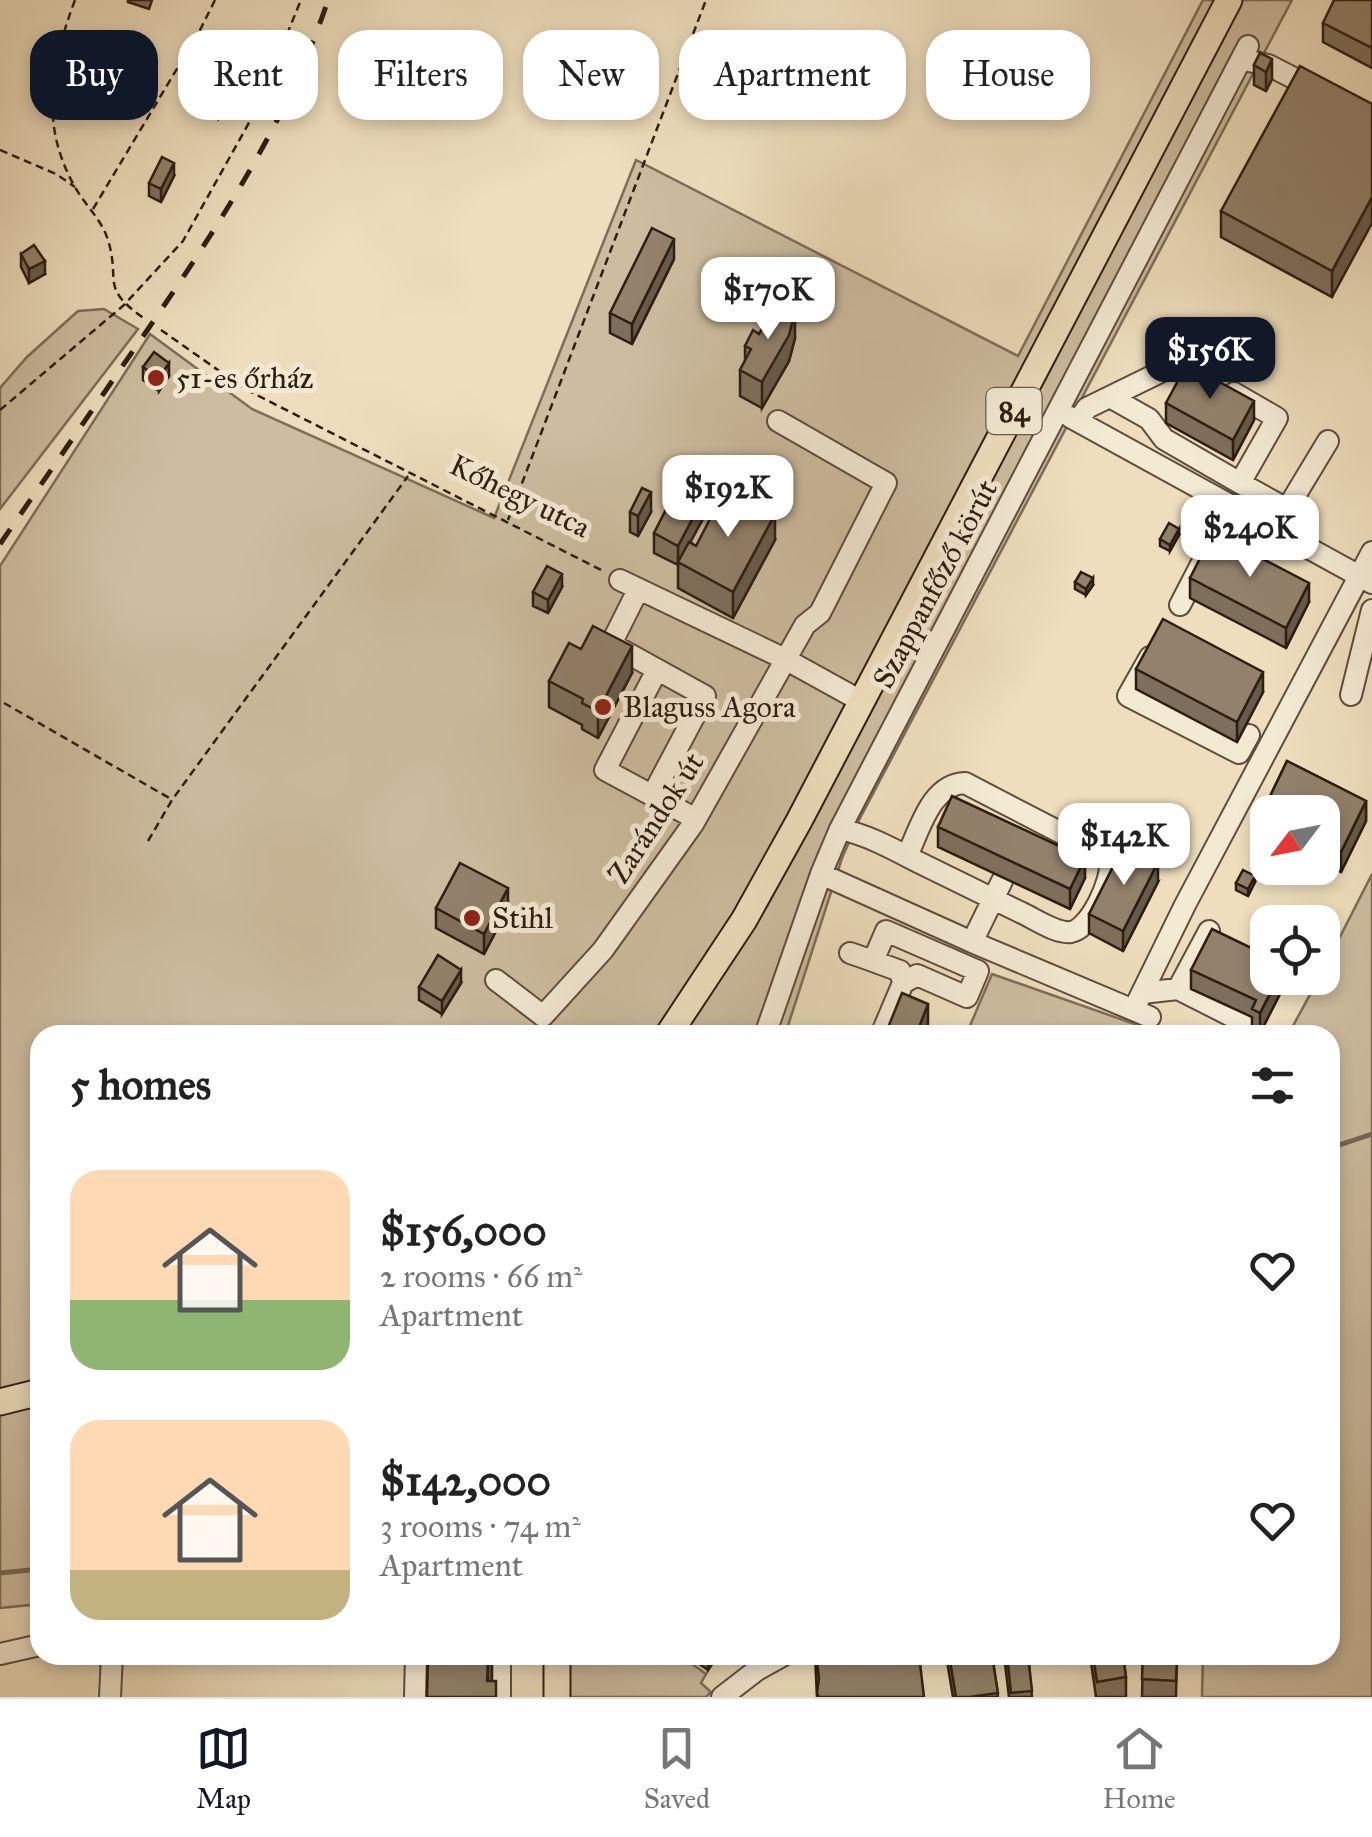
<!DOCTYPE html>
<html lang="en">
<head>
<meta charset="utf-8">
<style>
	:root { --surface:#fff; --page:#f6f6f6; --text:#222; --muted:#767676; --line:#e0e0e0; --accent:#111827 }
	body { margin:0; font-family:"IM FELL Great Primer",serif; background:var(--page); color:var(--text); height:100vh; display:flex; flex-direction:column; font-size:38px; white-space:nowrap }
	* { box-sizing:border-box; margin:0 }
	p { font-size:32px; color:var(--muted) }
	.icon { flex:none; width:55px; height:55px; fill:none; stroke:currentColor; stroke-width:2; stroke-linecap:round; stroke-linejoin:round }
	.map { position:relative; flex:1; overflow:hidden }
	.side { position:absolute; left:30px; top:1025px; width:1310px; height:640px; display:flex; flex-direction:column; background:var(--surface); border-radius:30px; box-shadow:0 5px 15px #0003 }
	.side>* { flex:none }
	.top-card { position:absolute; left:30px; top:30px; width:1312px; height:90px; display:flex; gap:20px }
	.needle { width:65px; rotate:238deg }
	.buttons { position:absolute; left:1250px; top:795px; display:grid; gap:20px }
	.buttons a { display:grid; place-items:center; width:90px; height:90px; border-radius:20px; background:var(--surface); box-shadow:0 5px 15px #0003; font-size:50px }
	.price { position:absolute; translate:-50% -85px; padding:0 22px; border-radius:20px; background:#fff; color:#222; font-size:32px; line-height:65px; filter:drop-shadow(0 2px 5px #0008) }
	.price::after { content:''; position:absolute; left:50%; top:60px; width:30px; height:22px; margin-left:-15px; background:inherit; clip-path:polygon(0 0,100% 0,50% 100%) }
	.price.current { background:var(--accent); color:#fff }
	ul { padding:0; list-style:none }
	li { display:flex; align-items:center; gap:30px; height:250px; padding:0 40px }
	li span { display:grid; place-items:center; flex:none; width:280px; height:200px; border-radius:30px; color:#555 }
	li>.icon { margin-inline-start:auto }
	span .icon { width:120px; height:120px; fill:#fffc; stroke-width:1 }
	li b { font-size:42px }
	h2 { display:flex; justify-content:space-between; align-items:center; height:120px; padding:0 40px; font-size:42px }
	.tag { padding:0 35px; border-radius:30px; background:var(--surface); box-shadow:0 5px 15px #0003; font-size:35px; line-height:90px }
	.tag.current { background:var(--accent); color:#fff }
	.tab-bar { display:flex; justify-content:space-around; align-items:center; height:140px; border-top:2px solid var(--line); background:var(--surface); font-size:28px; color:var(--muted) }
	.tab-bar a { display:grid; justify-items:center; gap:5px }
	.tab-bar .current { color:var(--accent) }
	.map>svg:first-child { display:block }
	.green { fill:#cdbda0; stroke:#7e6d59; stroke-width:2.5 }
	.lines { fill:none; stroke-linecap:round; stroke-linejoin:round }
	.stream { stroke:#7a6956; stroke-width:5 }
	.minor-casing { stroke:#5e4d3d; stroke-width:24 }
	.major-casing { stroke:#2e1d12; stroke-width:29 }
	.path { stroke:#2e1d12; stroke-width:2.5; stroke-dasharray:8 5; stroke-linecap:butt }
	.minor { stroke:#f4ead4; stroke-width:20 }
	.major { stroke:#eedebd; stroke-width:25 }
	.rail { stroke:#2e1d12; stroke-width:5; stroke-dasharray:18 18; stroke-linecap:butt }
	.wall { fill:#7e6f5c; stroke:#2e1d12; stroke-width:2.5 }
	.shaded-wall { fill:#665a4b; stroke:#2e1d12; stroke-width:2.5 }
	.building { fill:#92816b; stroke:#2e1d12; stroke-width:2.5 }
	.poi-dot { fill:#8f2418; stroke:#f4ead4; stroke-width:4 }
	.labels { text-anchor:middle; stroke-width:10; stroke-linejoin:round; paint-order:stroke }
	.shield { fill:#f4ead4; stroke:#695a4c; stroke-width:2.5 }
	.shield-label { font-size:28px; font-weight:bold; fill:#2e1d12 }
	.poi-label { font-size:30px; fill:#2e1d12; stroke:#f4ead4; text-anchor:start }
	.street-label { font-size:30px; fill:#2e1d12; stroke:#f4ead4 }
</style>
</head>
<body>
<div class="map">
<svg width="1372" height="1697" viewBox="0 0 1372 1697">
	<rect width="100%" height="100%" fill="#eedebd"/>
	<filter id="stains"><feTurbulence type="fractalNoise" baseFrequency=".002" numOctaves="4"/><feColorMatrix values="0 0 0 0 .2 0 0 0 0 .09 0 0 0 0 .02 0 0 0 .5 -.17"/></filter>
	<radialGradient id="worn" r=".72"><stop offset=".6" stop-color="#630" stop-opacity="0"/><stop offset="1" stop-color="#630" stop-opacity=".3"/></radialGradient>
	<!-- green -->
	<path class="green" d="M 1203,0 L 1292,0 L 858,822 L 842,858 L 785,1035 L 40,1035 L 40,1604 L 0,1608 L 0,566 L 150,334 L 252,409 L 494,518 L 636,160 L 1018,356 Z
		M 104,309 L 138,329 L 0,509 L 0,388 L 27,357 L 78,311 Z
		M 1372,874 L 1372,1697 L 1202,1697 L 1203,1655 L 1330,1655 L 1330,1035 L 1288,1035 L 1319,978 L 1322,978 L 1323,970 Z
		M 992,974 L 1166,1035 L 966,1035 Z
		M 568,1655 L 680,1655 L 706,1674 L 701,1683 L 711,1692 L 706,1697 L 565,1697 Z"/>
	<g class="lines">
		<!-- stream -->
		<path class="stream" d="M 1330,1148 L 1372,1134
			M 0,1573 L 40,1569"/>
		<defs>
			<path id="minor" d="M 1249,61 L 1268,65 L 1317,90
				M 1110,397 L 1149,419 L 1164,439 L 1240,483 L 1277,418 L 1234,393
				M 1070,417 L 1372,583
				M 1078,421 L 1087,408 L 1181,362 L 1209,378
				M 1240,483 L 1287,509 L 1328,441
				M 620,580 L 785,659 L 861,701
				M 638,590 L 611,644 L 705,696 L 652,796
				M 1180,605 L 1210,547 L 1227,523 L 1231,505
				M 1150,657 L 1128,696 L 1239,753 L 1249,735
				M 657,670 L 605,770 L 696,819
				M 1351,695 L 1372,610
				M 840,829 C 868,835 893,849 918,862 C 953,879 987,896 1022,913 C 1035,919 1056,934 1071,932 C 1091,928 1112,880 1110,862 L 1102,854 L 965,783 C 931,784 920,829 907,856
				M 821,874 L 972,942 L 1150,1017
				M 972,942 L 1002,881
				M 850,953 L 873,961
				M 496,980 L 543,1016 L 603,950 L 693,824 L 805,625 L 820,613 L 886,483 L 778,421
				M 1178,989 L 1251,1026
				M 1142,993 L 1178,989 L 1209,931
				M 1134,1009 L 1185,905 L 1372,552
				M 765,1035 L 821,874 L 840,829 L 1248,46
				M 881,1035 L 903,983 L 917,975 L 967,997 L 978,971 L 886,931 L 873,961 L 900,971 L 903,983
				M 0,1654 L 40,1645
				M 500,1655 L 500,1697
				M 110,1697 L 112,1655
				M 415,1697 L 416,1655
				M 722,1697 L 757,1670 L 784,1655"/>
			<path id="major" d="M 668,1035 L 744,920 L 799,821 L 1229,0
				M 0,1402 L 40,1392
				M 557,1697 L 557,1655"/>
		</defs>
		<!-- minor casing -->
		<use href="#minor" class="minor-casing"/>
		<!-- major casing -->
		<use href="#major" class="major-casing"/>
		<!-- path -->
		<path class="path" d="M 75,0 C 51,64 39,124 75,187 C 85,205 102,220 108,240 C 121,283 99,287 145,319
			M 0,150 L 56,174 L 75,187
			M 93,209 L 199,32 L 215,0
			M 161,330 L 245,389 L 605,572
			M 0,410 L 124,305 L 183,241 L 255,112 L 301,0
			M 508,520 L 706,0
			M 4,703 L 171,799
			M 148,841 L 172,800 L 408,476"/>
		<!-- minor -->
		<use href="#minor" class="minor"/>
		<!-- major -->
		<use href="#major" class="major"/>
		<!-- rail -->
		<path class="rail" d="M 0,544 C 49,473 97,403 146,332 C 217,228 288,121 328,0"/>
	</g>
	<!-- wall -->
	<path class="wall" d="M 128,0 L 152,0 L 149,9 L 128,2 Z
		M 1372,0 L 1372,68 L 1323,42 L 1323,23 Z
		M 1260,53 L 1272,79 L 1266,91 L 1254,85 L 1254,65 Z
		M 203,93 L 233,98 L 219,118 L 203,106 Z
		M 1372,104 L 1332,297 L 1221,237 L 1221,211 Z
		M 174,176 L 161,202 L 149,196 L 149,183 Z
		M 21,254 L 45,274 L 29,283 L 21,267 Z
		M 674,259 L 632,344 L 610,333 L 610,313 Z
		M 759,334 L 795,338 L 789,361 L 762,408 L 740,396 L 740,370 L 745,361 L 745,346 Z
		M 143,367 L 169,376 L 159,391 L 143,380 Z
		M 1166,403 L 1254,420 L 1233,460 L 1166,423 Z
		M 630,512 L 651,512 L 638,536 L 630,532 Z
		M 705,515 L 690,542 L 696,546 L 775,540 L 733,618 L 678,588 L 678,565 L 654,553 L 654,533 Z
		M 1179,535 L 1170,551 L 1160,546 L 1160,539 Z
		M 1190,578 L 1309,602 L 1286,648 L 1190,598 Z
		M 1075,582 L 1093,585 L 1086,595 L 1075,589 Z
		M 562,587 L 548,613 L 533,606 L 533,592 Z
		M 1136,669 L 1263,692 L 1237,742 L 1136,689 Z
		M 632,673 L 598,738 L 582,729 L 582,725 L 549,707 L 549,681 Z
		M 1287,761 L 1366,801 L 1366,821 L 1341,872 L 1322,863 L 1322,812 L 1268,812 L 1268,835 L 1262,832 L 1262,813 Z
		M 938,827 L 1085,878 L 1070,909 L 938,847 Z
		M 1158,882 L 1123,951 L 1089,933 L 1089,914 Z
		M 1255,882 L 1248,896 L 1236,890 L 1236,883 Z
		M 436,908 L 508,908 L 484,954 L 436,928 Z
		M 1191,970 L 1285,978 L 1285,984 L 1260,1033 L 1252,1029 L 1252,1017 L 1191,989 Z
		M 461,983 L 442,1014 L 419,1000 L 419,987 Z
		M 686,1655 L 718,1655 L 708,1670 Z
		M 815,1655 L 859,1655 L 860,1663 L 924,1697 L 817,1697 Z
		M 946,1655 L 992,1655 L 998,1697 L 953,1697 Z
		M 1004,1655 L 1028,1655 L 1032,1697 L 1009,1697 Z
		M 1090,1655 L 1123,1655 L 1126,1677 L 1126,1697 L 1096,1697 Z
		M 1143,1655 L 1177,1655 L 1176,1697 L 1142,1697 Z"/>
	<!-- shaded-wall -->
	<path class="shaded-wall" d="M 1272,59 L 1272,79 L 1266,91 L 1266,72 Z
		M 233,85 L 233,98 L 219,118 L 219,105 Z
		M 174,163 L 174,176 L 161,202 L 161,189 Z
		M 1372,197 L 1372,223 L 1332,297 L 1332,271 Z
		M 674,239 L 674,259 L 632,344 L 632,324 Z
		M 45,261 L 45,274 L 29,283 L 29,269 Z
		M 795,312 L 795,338 L 789,361 L 762,408 L 762,382 Z
		M 169,363 L 169,376 L 159,391 L 159,378 Z
		M 1254,401 L 1254,420 L 1233,460 L 1233,440 Z
		M 651,492 L 651,512 L 638,536 L 638,516 Z
		M 705,495 L 705,515 L 678,565 L 678,546 Z
		M 775,514 L 775,540 L 733,618 L 733,592 Z
		M 1179,529 L 1179,535 L 1170,551 L 1170,545 Z
		M 562,574 L 562,587 L 548,613 L 548,600 Z
		M 1093,578 L 1093,585 L 1086,595 L 1086,589 Z
		M 1309,583 L 1309,602 L 1286,648 L 1286,628 Z
		M 632,646 L 632,673 L 598,738 L 598,711 Z
		M 1263,672 L 1263,692 L 1237,742 L 1237,722 Z
		M 1366,801 L 1366,821 L 1341,872 L 1341,852 Z
		M 1085,858 L 1085,878 L 1070,909 L 1070,889 Z
		M 1158,862 L 1158,882 L 1123,951 L 1123,931 Z
		M 1255,876 L 1255,882 L 1248,896 L 1248,889 Z
		M 508,888 L 508,908 L 484,954 L 484,934 Z
		M 461,970 L 461,983 L 442,1014 L 442,1001 Z
		M 1278,978 L 1285,978 L 1285,984 L 1260,1033 L 1260,1013 Z
		M 928,1004 L 928,1024 L 924,1035 L 916,1035 Z
		M 708,1655 L 718,1655 L 708,1670 Z
		M 492,1657 L 492,1683 L 487,1697 L 488,1662 Z"/>
	<!-- building -->
	<path class="building" d="M 1334,0 L 1372,0 L 1372,48 L 1323,23 Z
		M 1260,53 L 1272,59 L 1266,72 L 1254,65 Z
		M 1300,66 L 1372,104 L 1372,197 L 1332,271 L 1221,211 Z
		M 217,74 L 233,85 L 219,105 L 203,93 Z
		M 162,157 L 174,163 L 161,189 L 149,183 Z
		M 652,228 L 674,239 L 632,324 L 610,313 Z
		M 34,245 L 45,261 L 29,269 L 21,254 Z
		M 777,302 L 795,312 L 789,335 L 762,382 L 740,370 L 751,349 L 745,346 L 753,330 L 759,334 Z
		M 154,352 L 169,363 L 159,378 L 143,367 Z
		M 1187,364 L 1254,401 L 1233,440 L 1166,403 Z
		M 680,482 L 705,495 L 678,546 L 654,533 Z
		M 642,488 L 651,492 L 638,516 L 630,512 Z
		M 726,488 L 775,514 L 733,592 L 678,562 L 689,542 L 696,546 Z
		M 1169,523 L 1179,529 L 1170,545 L 1160,539 Z
		M 1213,533 L 1309,583 L 1286,628 L 1190,578 Z
		M 547,566 L 562,574 L 548,600 L 533,592 Z
		M 1081,572 L 1093,578 L 1086,589 L 1075,582 Z
		M 1163,619 L 1263,672 L 1237,722 L 1136,669 Z
		M 593,626 L 632,646 L 598,711 L 582,703 L 583,699 L 549,681 L 569,643 L 581,649 Z
		M 1287,761 L 1366,801 L 1341,852 L 1322,843 L 1322,812 L 1268,812 L 1268,816 L 1262,813 Z
		M 952,796 L 1085,858 L 1070,889 L 938,827 Z
		M 1124,845 L 1158,862 L 1123,931 L 1089,914 Z
		M 460,863 L 508,888 L 484,934 L 436,908 Z
		M 1243,870 L 1255,876 L 1248,889 L 1236,883 Z
		M 1212,929 L 1268,956 L 1268,978 L 1278,978 L 1260,1013 L 1252,1009 L 1256,1000 L 1191,970 Z
		M 438,955 L 461,970 L 442,1001 L 419,987 Z
		M 902,993 L 928,1004 L 916,1035 L 885,1035 Z
		M 991,1028 L 1006,1035 L 988,1035 Z
		M 428,1655 L 491,1655 L 492,1657 L 488,1662 L 487,1681 L 496,1681 L 496,1697 L 427,1697 Z
		M 816,1655 L 859,1655 L 860,1663 L 919,1655 L 924,1697 L 819,1697 L 817,1693 L 819,1678 Z
		M 949,1655 L 992,1655 L 998,1693 L 969,1697 L 956,1697 Z
		M 1007,1655 L 1028,1655 L 1032,1691 L 1011,1693 Z
		M 1093,1655 L 1123,1655 L 1126,1677 L 1097,1682 Z
		M 1143,1655 L 1177,1655 L 1176,1681 L 1142,1679 Z"/>
	<!-- markers -->
	<g class="poi-dot">
		<circle cx="156" cy="378" r="10"/>
		<circle cx="603" cy="707" r="10"/>
		<circle cx="472" cy="918" r="10"/>
	</g>
	<g class="labels">
		<!-- shield labels -->
		<rect class="shield" x="986.5" y="388" width="55" height="46" rx="8"/>
		<g class="shield-label">
			<text x="1014" y="421">84</text>
		</g>
		<!-- poi labels -->
		<g class="poi-label">
			<text x="176" y="388">51-es őrház</text>
			<text x="623" y="717">Blaguss Agora</text>
			<text x="492" y="928">Stihl</text>
		</g>
		<!-- street labels -->
		<g class="street-label">
			<text transform="translate(520 496) rotate(26)" y="10">Kőhegy utca</text>
			<text transform="translate(935 584) rotate(-62)" y="10">Szappanfőző körút</text>
			<text transform="translate(656 818) rotate(-57)" y="10">Zarándok út</text>
		</g>
	</g>
	<rect width="100%" height="100%" filter="url(#stains)"/>
	<rect width="100%" height="100%" fill="url(#worn)"/>
</svg>
<div class="buttons">
<a><svg class="needle" viewBox="-14 -14 28 28"><path d="M0-13l5 13h-10z" fill="#e53935"/><path d="M0 13l5-13h-10z" fill="#767676"/></svg></a>
<a><svg class="icon" aria-label="locate" viewBox="0 0 24 24"><circle cx="12" cy="12" r="6"/><path d="M12 2v4M12 18v4M2 12h4M18 12h4"/></svg></a>
</div>
<b class="price" style="left:768px;top:342px">$170K</b>
<b class="price current" style="left:1210px;top:402px">$156K</b>
<b class="price" style="left:728px;top:540px">$192K</b>
<b class="price" style="left:1250px;top:580px">$240K</b>
<b class="price" style="left:1124px;top:888px">$142K</b>
<div class="top-card">
<a class="tag current">Buy</a>
<a class="tag">Rent</a>
<a class="tag">Filters</a>
<a class="tag">New</a>
<a class="tag">Apartment</a>
<a class="tag">House</a>
</div>
<section class="side">
<h2>5 homes<svg class="icon" aria-label="filters" viewBox="0 0 24 24"><path d="M4 7h16M4 17h16"/><circle cx="9" cy="7" r="2"/><circle cx="15" cy="17" r="2"/></svg></h2>
<ul>
<li><span style="background:linear-gradient(#ffd9b3 65%,#8fb573 0)"><svg class="icon" aria-label="home" viewBox="0 0 24 24"><path d="M3 11l9-7 9 7M6 9v11h12V9"/></svg></span><div><b>$156,000</b><p>2 rooms · 66 m²</p><p>Apartment</p></div><svg class="icon" aria-label="heart" viewBox="0 0 24 24"><path d="M12 20l-8-8c-3-5 5-10 8-4 3-6 11-1 8 4z"/></svg></li>
<li><span style="background:linear-gradient(#ffd9b3 75%,#c2b280 0)"><svg class="icon" aria-label="home" viewBox="0 0 24 24"><path d="M3 11l9-7 9 7M6 9v11h12V9"/></svg></span><div><b>$142,000</b><p>3 rooms · 74 m²</p><p>Apartment</p></div><svg class="icon" aria-label="heart" viewBox="0 0 24 24"><path d="M12 20l-8-8c-3-5 5-10 8-4 3-6 11-1 8 4z"/></svg></li>
</ul>
</section>
</div>
<nav class="tab-bar">
<a class="current"><svg class="icon" aria-label="map" viewBox="0 0 24 24"><path d="M3 6l6-2 6 2 6-2v14l-6 2-6-2-6 2zM9 4v14M15 6v14"/></svg>Map</a>
<a><svg class="icon" aria-label="saved" viewBox="0 0 24 24"><path d="M7 4h10v16l-5-4-5 4z"/></svg>Saved</a>
<a><svg class="icon" aria-label="home" viewBox="0 0 24 24"><path d="M3 11l9-7 9 7M6 9v11h12V9"/></svg>Home</a>
</nav>
</body>
</html>
